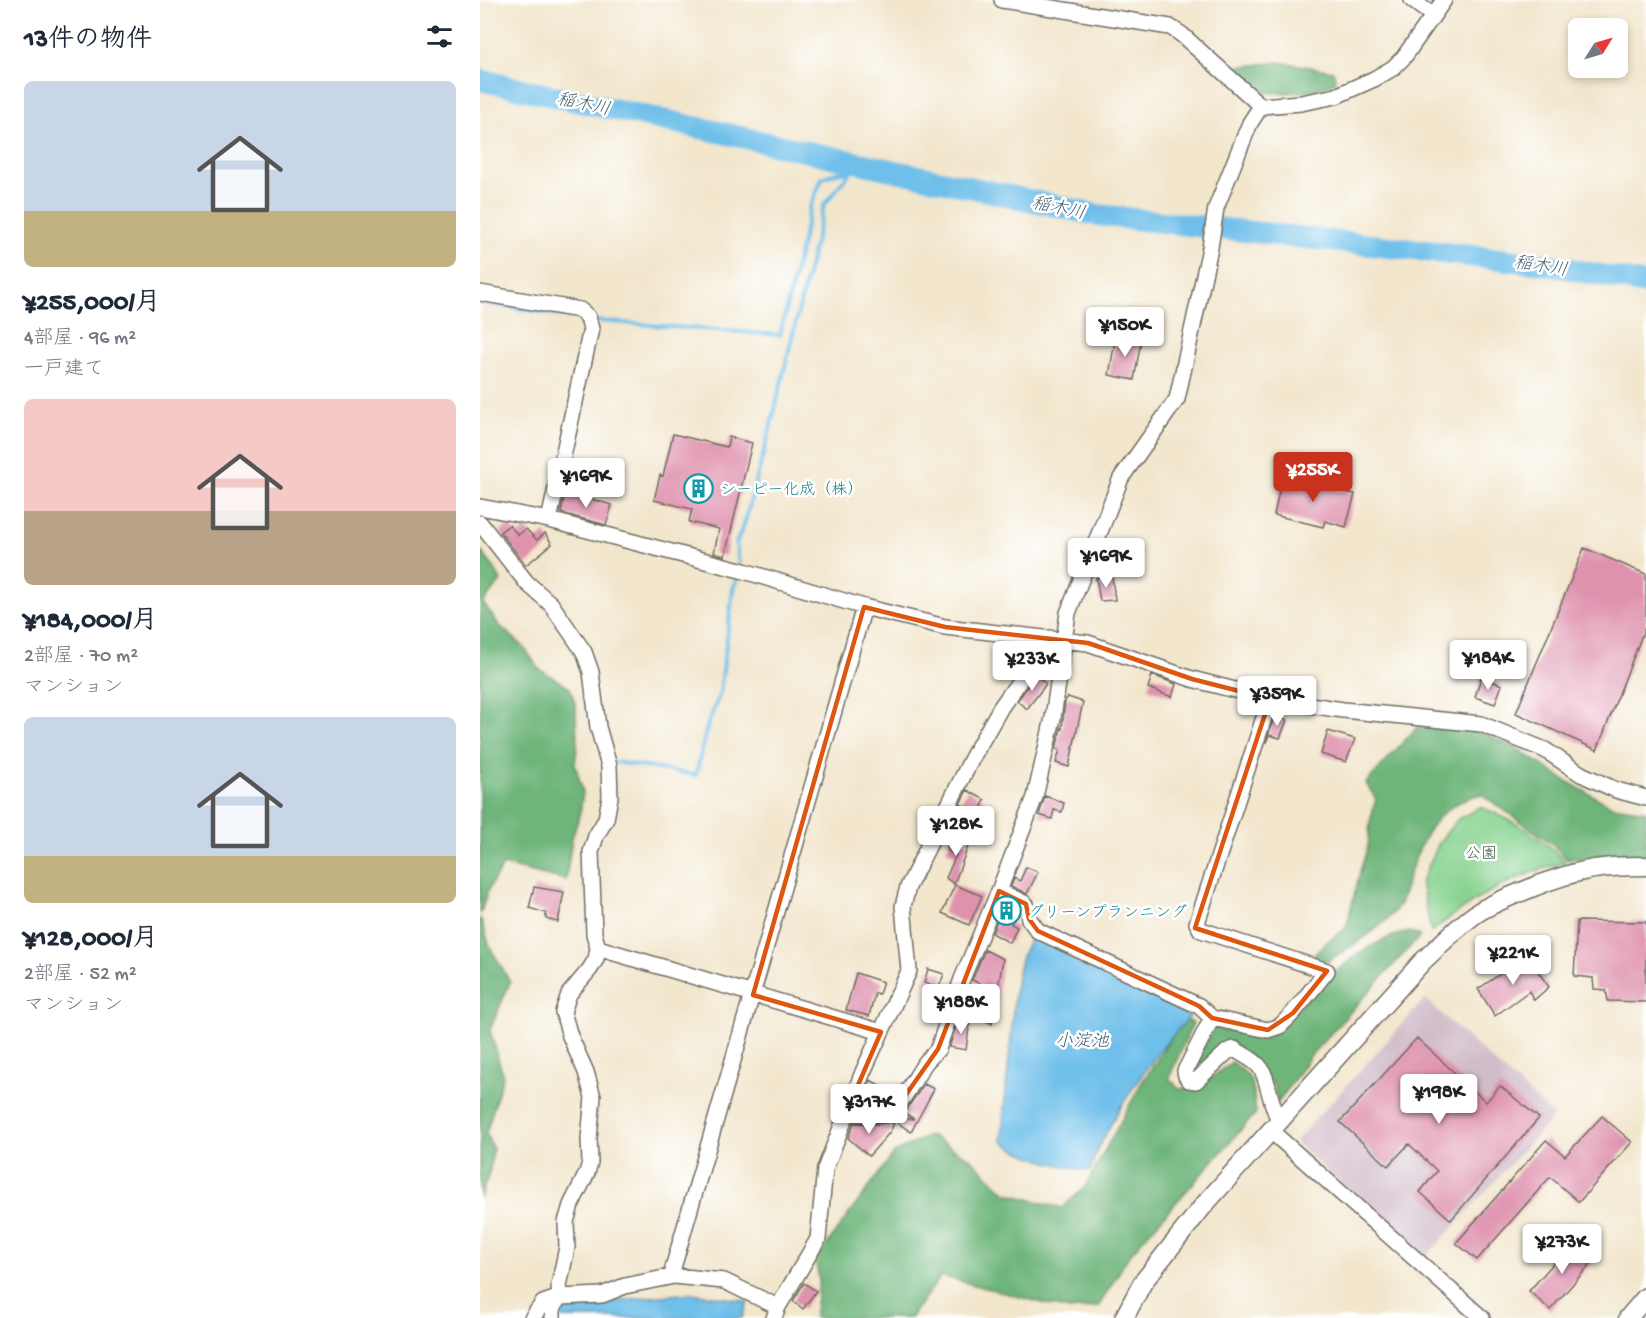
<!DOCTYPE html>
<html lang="ja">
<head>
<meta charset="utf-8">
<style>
	:root { --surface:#fff; --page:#f6f6f7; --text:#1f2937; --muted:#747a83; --accent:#c8321e }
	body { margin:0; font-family:"Gochi Hand","Klee One",sans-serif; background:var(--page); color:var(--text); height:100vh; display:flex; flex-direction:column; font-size:22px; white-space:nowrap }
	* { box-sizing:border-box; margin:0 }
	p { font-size:20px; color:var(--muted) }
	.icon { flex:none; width:33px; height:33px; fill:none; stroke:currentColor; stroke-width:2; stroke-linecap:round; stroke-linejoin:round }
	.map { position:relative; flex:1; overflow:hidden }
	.sheet { display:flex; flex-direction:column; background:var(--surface); width:480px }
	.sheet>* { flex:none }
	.needle { width:39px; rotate:53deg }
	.fabs { position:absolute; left:1088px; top:18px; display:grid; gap:12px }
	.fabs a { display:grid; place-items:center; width:60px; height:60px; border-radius:9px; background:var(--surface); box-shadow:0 3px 9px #0003; font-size:30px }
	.price { position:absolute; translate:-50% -51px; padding:0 14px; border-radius:6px; background:#fff; color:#222; font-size:20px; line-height:39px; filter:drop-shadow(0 2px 3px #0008) }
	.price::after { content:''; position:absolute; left:50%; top:36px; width:18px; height:14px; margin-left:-9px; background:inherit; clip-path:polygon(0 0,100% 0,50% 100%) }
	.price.on { background:var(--accent); color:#fff }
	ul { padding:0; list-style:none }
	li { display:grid; align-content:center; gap:12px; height:318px; padding:0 24px }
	li span { display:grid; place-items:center; height:186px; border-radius:9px; color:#555 }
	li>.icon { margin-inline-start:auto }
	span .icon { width:108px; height:108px; fill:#fffc; stroke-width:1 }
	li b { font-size:26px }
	h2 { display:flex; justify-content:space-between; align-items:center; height:72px; padding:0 24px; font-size:26px }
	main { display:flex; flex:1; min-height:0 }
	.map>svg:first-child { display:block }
	.industrial { fill:#d1bdca }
	.green { fill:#88d390; stroke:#5a7f5e; stroke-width:1.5 }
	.forest { fill:#6eb57a; stroke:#4c7052; stroke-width:1.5 }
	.water { fill:#6ebfea; stroke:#4c758a; stroke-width:1.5 }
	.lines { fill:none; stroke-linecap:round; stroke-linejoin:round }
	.stream { stroke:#6ebfea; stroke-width:4 }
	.river { stroke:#6ebfea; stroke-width:22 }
	.building { fill:#df92ae }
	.minor-casing { stroke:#716c63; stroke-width:18 }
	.tertiary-casing { stroke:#716c63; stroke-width:21 }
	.minor { stroke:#fff; stroke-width:15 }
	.tertiary { stroke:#fff; stroke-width:18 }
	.marked { fill:none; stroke:#df570e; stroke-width:4.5; stroke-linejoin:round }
	.labels { text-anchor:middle; stroke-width:5; stroke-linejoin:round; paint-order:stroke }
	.culture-label { font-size:16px; fill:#0d838f; stroke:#fff; text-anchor:start }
	.park-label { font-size:16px; fill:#475d49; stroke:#fff }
	.water-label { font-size:18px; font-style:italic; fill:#425f6e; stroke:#fff }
</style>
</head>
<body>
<main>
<section class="sheet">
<h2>13件の物件<svg class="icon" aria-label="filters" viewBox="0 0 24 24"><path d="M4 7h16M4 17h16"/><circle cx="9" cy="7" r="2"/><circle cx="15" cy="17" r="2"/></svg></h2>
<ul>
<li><span style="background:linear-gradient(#c9d6e8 70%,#c2b280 0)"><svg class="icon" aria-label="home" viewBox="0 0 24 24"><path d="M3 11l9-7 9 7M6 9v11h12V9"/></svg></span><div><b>¥255,000/月</b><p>4部屋 · 96 m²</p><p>一戸建て</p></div></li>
<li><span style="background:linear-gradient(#f6c9c9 60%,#b9a48a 0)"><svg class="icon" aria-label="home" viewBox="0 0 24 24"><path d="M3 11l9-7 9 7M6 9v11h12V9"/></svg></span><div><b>¥184,000/月</b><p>2部屋 · 70 m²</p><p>マンション</p></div></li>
<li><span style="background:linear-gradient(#c9d6e8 75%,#c2b280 0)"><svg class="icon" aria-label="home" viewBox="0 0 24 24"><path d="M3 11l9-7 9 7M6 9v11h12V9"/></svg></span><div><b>¥128,000/月</b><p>2部屋 · 52 m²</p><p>マンション</p></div></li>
</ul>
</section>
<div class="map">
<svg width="1166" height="1318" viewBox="0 0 1166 1318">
	<rect width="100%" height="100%" fill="#fff"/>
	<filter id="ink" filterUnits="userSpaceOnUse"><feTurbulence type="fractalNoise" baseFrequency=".0167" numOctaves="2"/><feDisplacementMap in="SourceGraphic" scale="12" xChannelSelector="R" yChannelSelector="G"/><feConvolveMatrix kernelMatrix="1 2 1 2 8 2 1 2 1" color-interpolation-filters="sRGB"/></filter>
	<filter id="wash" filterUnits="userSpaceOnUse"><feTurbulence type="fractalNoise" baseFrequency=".008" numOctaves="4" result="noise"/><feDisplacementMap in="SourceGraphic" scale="24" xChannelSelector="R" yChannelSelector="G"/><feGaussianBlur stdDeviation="1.35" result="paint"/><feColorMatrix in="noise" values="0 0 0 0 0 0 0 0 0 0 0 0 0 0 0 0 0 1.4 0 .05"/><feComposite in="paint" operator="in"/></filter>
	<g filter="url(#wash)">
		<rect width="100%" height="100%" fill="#f2e6cc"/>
		<!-- industrial -->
		<path class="industrial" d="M 945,999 L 1074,1116 L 944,1259 L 815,1142 Z"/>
		<!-- green -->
		<path class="green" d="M 1000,807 C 1025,816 1070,841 1085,863 C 1035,873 991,900 951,932 L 941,882 L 960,841 L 978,819 Z"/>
		<!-- forest -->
		<path class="forest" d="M 800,62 L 853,71 L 856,82 L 832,91 L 802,93 L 771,92 L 746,70 L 756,67 Z
			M 0,550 L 15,569 L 21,581 L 3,603 L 20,626 L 43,646 L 59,669 L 90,688 L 96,707 L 97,749 L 95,764 L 103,792 L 100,814 L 92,838 L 86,880 L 23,865 L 9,888 L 0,915 Z
			M 972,726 L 1004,734 L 1038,749 L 1086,781 L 1132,806 L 1166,811 L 1166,860 L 1121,855 L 1087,860 L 1074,845 L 1001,794 C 957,805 943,835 929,875 C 926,884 924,897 919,905 C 903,930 860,953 835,969 L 830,959 L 847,942 L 866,928 L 881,868 L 888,846 L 890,822 L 896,799 L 886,783 L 937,727 Z
			M 0,917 L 10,947 L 30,982 L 10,1030 L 23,1076 L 6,1133 L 13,1149 L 10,1170 L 0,1199 Z
			M 930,932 L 940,936 L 830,1056 L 798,1103 L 793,1085 L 751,1042 L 730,1055 L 712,1073 L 711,1069 L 734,1027 L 792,1035 C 829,998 876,940 930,932 Z
			M 706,1020 L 713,1023 L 689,1078 L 699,1089 L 720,1086 L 752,1062 C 779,1081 771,1085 776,1113 L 650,1254 L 618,1307 L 589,1310 L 461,1276 L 430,1318 L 334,1318 L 339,1282 L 336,1259 L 414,1153 L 450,1135 L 491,1159 L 526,1193 L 582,1208 L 605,1187 L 661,1084 L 693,1035 Z"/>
		<!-- water -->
		<path class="water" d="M 552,937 L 561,938 L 710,1017 C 676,1051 649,1091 626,1133 C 620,1146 613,1157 610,1171 C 581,1166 546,1159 522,1141 C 523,1110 527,1080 530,1049 C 533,1020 533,960 552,937 Z
			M 211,1293 L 268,1301 L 262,1318 L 82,1318 L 80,1310 L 88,1305 Z"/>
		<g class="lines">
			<!-- stream -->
			<path class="stream" d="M 0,302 L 91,317
				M 118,321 L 300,335 L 330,208 L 342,178 L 356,173 L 398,168
				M 259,562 L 256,543 L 265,522 L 290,429 L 344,205 L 371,171
				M 135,762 L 216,775 L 227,727 L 240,693 L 253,589 L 257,578"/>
			<!-- river -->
			<path class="river" d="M 0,80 L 617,215 L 1064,264 L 1166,284"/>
		</g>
		<g id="blocks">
			<!-- building -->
			<path class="building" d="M 636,335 L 661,341 L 654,380 L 629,375 Z
				M 193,434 L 247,447 L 249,437 L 272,443 L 245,556 L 234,553 L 239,529 L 209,522 L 212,509 L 174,500 L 180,475 L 183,476 Z
				M 802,477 L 875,494 L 866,527 L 845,521 L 843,527 L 794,515 Z
				M 85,492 L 132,505 L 126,525 L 81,513 Z
				M 29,525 L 38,535 L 46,529 L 57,540 L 65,533 L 72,544 L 46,565 L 20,532 Z
				M 1104,548 L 1166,574 L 1166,625 L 1117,750 L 1036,713 Z
				M 632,576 L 635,600 L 620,601 L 616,578 Z
				M 556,675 L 566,684 L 547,709 L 537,701 Z
				M 672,675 L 696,684 L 692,697 L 668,688 Z
				M 1001,677 L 1022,685 L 1015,704 L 995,697 Z
				M 588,697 L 603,702 L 589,767 L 576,763 L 580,750 L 576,749 L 581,728 L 582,729 L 585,701 Z
				M 794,717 L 807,720 L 800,738 L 789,735 L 786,743 Z
				M 848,731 L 875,739 L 866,762 L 841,754 Z
				M 487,790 L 505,800 L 499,813 L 480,804 Z
				M 565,796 L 584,803 L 582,812 L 574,810 L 572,819 L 559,815 Z
				M 472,836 L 489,844 L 474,884 L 466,878 L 476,855 L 466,850 Z
				M 546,867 L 558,872 L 547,894 L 531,886 L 534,878 L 540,881 Z
				M 475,885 L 502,896 L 489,925 L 462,913 Z
				M 54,887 L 84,892 L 78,922 L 66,919 L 66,913 L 49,908 Z
				M 524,904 L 537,911 L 531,924 L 537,927 L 530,943 L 512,933 Z
				M 1097,921 L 1166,922 L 1166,1002 L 1128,1001 L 1126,990 L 1114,989 L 1113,978 L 1094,976 Z
				M 505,950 L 523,959 L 512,1024 L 490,1012 L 503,985 L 492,980 Z
				M 1047,956 L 1069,987 L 1054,1000 L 1049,991 L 1015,1016 L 998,989 Z
				M 448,969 L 464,974 L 459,987 L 444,983 Z
				M 376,973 L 403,982 L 399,994 L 395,993 L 389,1016 L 366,1010 Z
				M 479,1017 L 490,1020 L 486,1050 L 469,1047 Z
				M 937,1038 L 1006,1102 L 1020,1086 L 1059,1118 L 971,1220 L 940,1192 L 957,1171 L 929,1144 L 908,1166 L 860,1122 Z
				M 390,1080 L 406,1088 L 400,1100 L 386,1092 Z
				M 444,1084 L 454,1089 L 431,1132 L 414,1120 L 418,1118 L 434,1119 L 424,1113 Z
				M 1122,1116 L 1152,1142 L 1099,1202 L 1070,1177 L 997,1260 L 976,1243 L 1066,1140 L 1085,1156 Z
				M 410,1122 L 414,1123 L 410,1132 L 389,1156 L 368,1138 L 374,1123 L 398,1124 Z
				M 1094,1240 L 1115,1259 L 1070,1310 L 1049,1291 Z
				M 324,1283 L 336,1291 L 323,1309 L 313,1301 Z"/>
		</g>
	</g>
	<g filter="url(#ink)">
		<use href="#blocks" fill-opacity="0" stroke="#716c63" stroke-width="1.5"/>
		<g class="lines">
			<defs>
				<path id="minor" d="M 522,0 L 690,27 L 701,34 L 781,106 L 821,103 L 856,96 L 894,79 L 913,68 L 924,57 L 964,0
					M 932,0 L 952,15
					M 0,293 L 100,310 L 108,317 L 111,329 L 69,520
					M 0,507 L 69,520 L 264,571 L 384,607 L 465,627 L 608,643 L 712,679 L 790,699 L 863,710 L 1001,724 L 1065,750 L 1101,774 L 1136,790 L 1166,798
					M 0,523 L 47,583 L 71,604 L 104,652 L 111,672 L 118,727 L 129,766 L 130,797 L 126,819 L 116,836 L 111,852 L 114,934 L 118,948 L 116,959 L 110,969 L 89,994 L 83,1012 L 90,1036 L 106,1072 L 113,1097 L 109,1139 L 110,1162 L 107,1173 L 91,1205 L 86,1222 L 87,1247 L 79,1286 L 80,1297 L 73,1307 L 73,1318
					M 519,891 L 546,904 L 549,919 L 558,931 L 719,1006 L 732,1018 L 788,1030 L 800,1026 L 813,1013 L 847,971 L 721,930 L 717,923 L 790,699
					M 118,948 L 401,1032
					M 732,1018 L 705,1071 L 706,1076 L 709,1080 L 716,1081 L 748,1051 L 754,1049 C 762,1054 773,1059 779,1066 C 789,1077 789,1105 800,1121
					M 366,1113 L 398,1114 L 409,1112 L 418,1106 L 445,1063 L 458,1049 L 482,979 L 519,891 L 555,797 L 573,718 L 588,613 L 641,478 L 697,399 L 730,248 L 736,208 L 770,123 L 781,106
					M 791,1131 L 1002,1318
					M 194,1276 L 193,1268 L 384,607
					M 52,1318 L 63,1303 L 80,1297 L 122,1295 L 145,1286 L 194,1276 L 244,1281 L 298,1307
					M 294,1318 L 298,1307 L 338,1239 L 345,1169 L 383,1072 L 429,971 L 423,906 L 428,887 L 492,758 L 521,707 L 570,638"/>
				<path id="tertiary" d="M 644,1318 L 663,1282 L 724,1205 L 942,962 C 959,946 977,927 997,913 C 1014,902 1032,896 1051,888 C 1095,870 1118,866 1166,866
					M 1148,1318 L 1166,1297"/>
			</defs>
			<!-- minor casing -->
			<use href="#minor" class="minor-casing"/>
			<!-- tertiary casing -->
			<use href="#tertiary" class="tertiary-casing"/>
			<!-- minor -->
			<use href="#minor" class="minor"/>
			<!-- tertiary -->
			<use href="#tertiary" class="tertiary"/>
		</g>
	</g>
	<!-- marked area -->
	<path class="marked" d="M 384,607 L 465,627 L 608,643 L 712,679 L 790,699 L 715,928 L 847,971 L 813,1013 L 788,1030 L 732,1018 L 719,1006 L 558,931 L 549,919 L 546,904 L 519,891 L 458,1049 L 418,1106 L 398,1114 L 366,1113 L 401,1032 L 273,995 Z"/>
	<!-- icons -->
	<defs>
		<symbol id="building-ring" viewBox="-11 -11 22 22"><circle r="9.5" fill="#fff" stroke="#0f9aa8" stroke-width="1.5"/><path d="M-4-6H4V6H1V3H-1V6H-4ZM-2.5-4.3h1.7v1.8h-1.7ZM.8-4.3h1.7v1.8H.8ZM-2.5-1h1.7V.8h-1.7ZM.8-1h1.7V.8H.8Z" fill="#0f9aa8"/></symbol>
	</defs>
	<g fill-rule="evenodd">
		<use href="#building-ring" x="202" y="472" width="33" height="33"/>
		<use href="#building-ring" x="510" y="894" width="33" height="33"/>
	</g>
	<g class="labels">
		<!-- culture labels -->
		<g class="culture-label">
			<text x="240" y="494">シーピー化成（株）</text>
			<text x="548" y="917">グリーンプランニング</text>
		</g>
		<!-- park labels -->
		<g class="park-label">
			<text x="1001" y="858">公園</text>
		</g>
		<!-- water labels -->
		<g class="water-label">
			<text transform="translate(104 103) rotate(12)" y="6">稲木川</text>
			<text transform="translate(579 207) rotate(12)" y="6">稲木川</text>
			<text transform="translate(1061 265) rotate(9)" y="6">稲木川</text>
			<text x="602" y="1046">小淀池</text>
		</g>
	</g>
</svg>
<div class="fabs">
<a><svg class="needle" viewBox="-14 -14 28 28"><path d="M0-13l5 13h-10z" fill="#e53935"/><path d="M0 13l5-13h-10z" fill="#747a83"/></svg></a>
</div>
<b class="price" style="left:645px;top:358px">¥150K</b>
<b class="price on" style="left:833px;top:503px">¥255K</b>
<b class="price" style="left:106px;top:509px">¥169K</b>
<b class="price" style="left:626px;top:589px">¥169K</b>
<b class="price" style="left:1008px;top:691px">¥184K</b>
<b class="price" style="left:552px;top:692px">¥233K</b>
<b class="price" style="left:797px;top:727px">¥359K</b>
<b class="price" style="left:476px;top:857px">¥128K</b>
<b class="price" style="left:1033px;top:986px">¥221K</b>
<b class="price" style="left:481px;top:1035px">¥188K</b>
<b class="price" style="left:959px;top:1125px">¥198K</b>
<b class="price" style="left:389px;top:1135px">¥317K</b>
<b class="price" style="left:1082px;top:1275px">¥273K</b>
</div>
</main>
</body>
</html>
